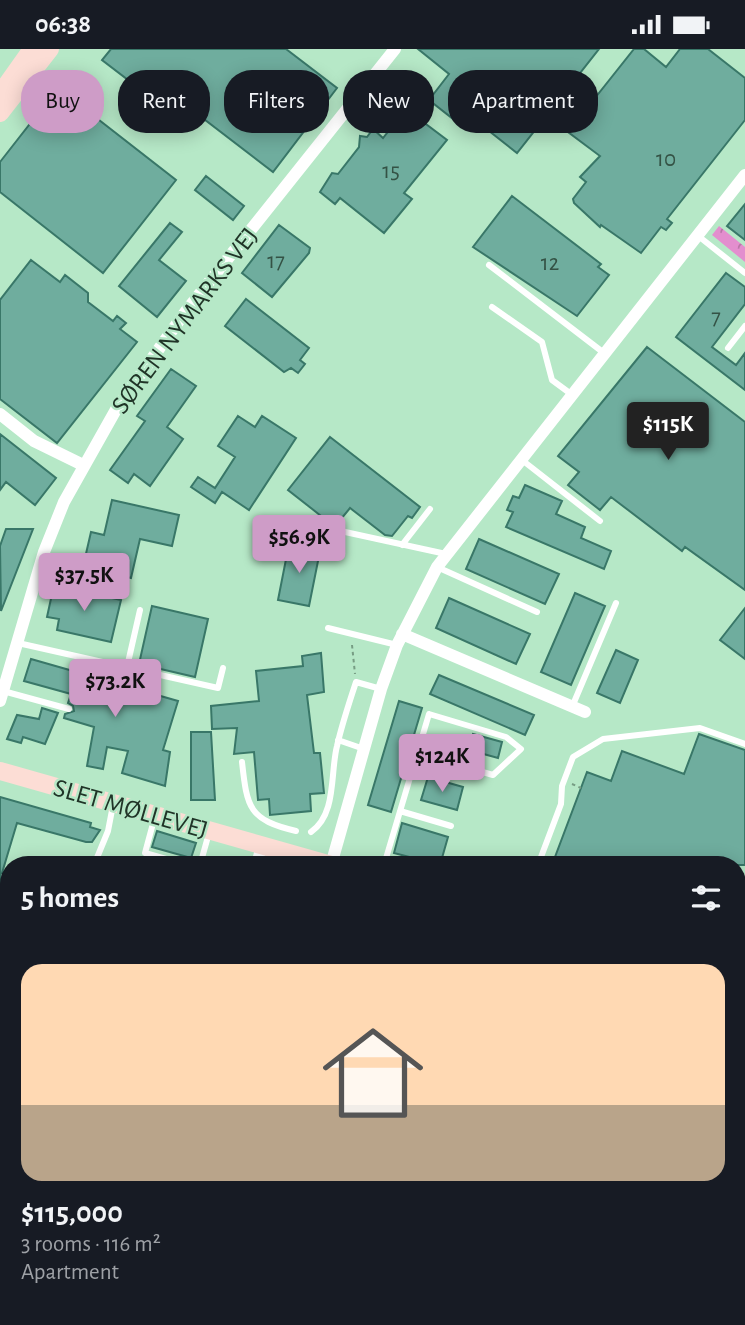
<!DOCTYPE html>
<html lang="en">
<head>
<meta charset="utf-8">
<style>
	:root { --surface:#171b24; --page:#20242c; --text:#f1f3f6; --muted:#9ea1a6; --line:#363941; --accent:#ce9cc7 }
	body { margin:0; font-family:"Alegreya Sans",sans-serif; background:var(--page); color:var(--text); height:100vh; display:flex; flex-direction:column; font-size:26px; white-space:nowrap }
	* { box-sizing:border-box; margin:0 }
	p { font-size:23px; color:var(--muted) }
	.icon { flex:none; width:38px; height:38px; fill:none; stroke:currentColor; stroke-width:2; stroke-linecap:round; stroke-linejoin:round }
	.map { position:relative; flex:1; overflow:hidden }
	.panel { position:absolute; left:0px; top:807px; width:746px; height:471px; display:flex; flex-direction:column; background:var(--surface); border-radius:28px 28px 0 0; box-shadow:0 4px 18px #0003 }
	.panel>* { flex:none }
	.banner { position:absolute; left:21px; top:21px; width:704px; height:63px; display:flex; gap:14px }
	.price { position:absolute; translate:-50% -60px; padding:0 16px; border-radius:7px; background:var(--accent); color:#111; font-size:23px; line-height:46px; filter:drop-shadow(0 2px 4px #0008) }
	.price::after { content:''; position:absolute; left:50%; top:42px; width:21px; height:16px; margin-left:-10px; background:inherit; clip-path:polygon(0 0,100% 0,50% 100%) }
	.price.current { background:#222; color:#fff }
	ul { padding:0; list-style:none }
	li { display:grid; align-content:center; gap:14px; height:371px; padding:0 21px }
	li+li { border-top:2px solid var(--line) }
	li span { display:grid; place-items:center; height:217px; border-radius:21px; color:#555 }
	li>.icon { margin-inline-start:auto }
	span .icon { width:126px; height:126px; fill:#fffc; stroke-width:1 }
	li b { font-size:30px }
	h2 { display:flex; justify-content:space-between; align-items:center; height:84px; padding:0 21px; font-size:30px }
	.chip { padding:0 24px; border-radius:28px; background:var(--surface); box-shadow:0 4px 18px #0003; font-size:24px; line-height:63px }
	.chip.current { background:var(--accent); color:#111 }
	.status { display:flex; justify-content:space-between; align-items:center; height:49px; padding:0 35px; background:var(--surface); direction:ltr }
	.status svg { height:19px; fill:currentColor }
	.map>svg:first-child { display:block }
	.green { fill:#e38ece }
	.forest { fill:url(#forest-crowns) }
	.building { fill:#6fad9e; stroke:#397768; stroke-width:2 }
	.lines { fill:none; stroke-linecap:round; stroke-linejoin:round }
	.path { stroke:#779d84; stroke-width:2; stroke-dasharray:3.5 3.5; stroke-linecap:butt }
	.lane { stroke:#fff; stroke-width:6 }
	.street { stroke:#fff; stroke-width:12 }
	.secondary { stroke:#fcddd5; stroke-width:18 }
	.labels { text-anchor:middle; stroke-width:5; stroke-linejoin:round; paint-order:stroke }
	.number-label { font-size:23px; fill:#345245 }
	.street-label { font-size:26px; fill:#203427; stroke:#b6e8c7 }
</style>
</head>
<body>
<div class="status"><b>06:38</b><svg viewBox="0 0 49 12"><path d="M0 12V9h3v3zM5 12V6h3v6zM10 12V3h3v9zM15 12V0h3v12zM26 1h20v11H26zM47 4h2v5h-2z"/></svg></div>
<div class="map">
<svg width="745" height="1276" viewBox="0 0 745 1276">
	<defs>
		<pattern id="forest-crowns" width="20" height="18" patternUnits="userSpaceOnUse" patternTransform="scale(1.75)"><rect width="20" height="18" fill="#e38ece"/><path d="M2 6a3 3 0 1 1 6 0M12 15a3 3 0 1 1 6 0" fill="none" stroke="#b875a7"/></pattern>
	</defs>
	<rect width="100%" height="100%" fill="#b6e8c7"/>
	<!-- green -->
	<path class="green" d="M 745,965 L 745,1076 L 737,1071 L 737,972 Z"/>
	<!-- forest -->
	<path class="forest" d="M 719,177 L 745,198 L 745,213 L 712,186 Z
		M 542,1269 L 616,1269 L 618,1276 L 538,1276 Z"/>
	<!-- building -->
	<path class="building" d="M 111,0 L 286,0 L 337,39 L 273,123 L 179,51 L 170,63 L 102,11 Z
		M 418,0 L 599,0 L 517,104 L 470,67 L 462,77 L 429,51 L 449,25 Z
		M 634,0 L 644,0 L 666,18 L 680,0 L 708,0 L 745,29 L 745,71 L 667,170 L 672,174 L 666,181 L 661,178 L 641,204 L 601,176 L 600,178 L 574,154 L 573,150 L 586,133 L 580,128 L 600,107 L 568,83 Z
		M 58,39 L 176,131 L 103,224 L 0,143 L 0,113 Z
		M 406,60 L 447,91 L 404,144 L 412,150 L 384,184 L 340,149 L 335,155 L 320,143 L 332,124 L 338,125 L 359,98 L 360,87 L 367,88 L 373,80 L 383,89 Z
		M 206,127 L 244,157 L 233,171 L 195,141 Z
		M 512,147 L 601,215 L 598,218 L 609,226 L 577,267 L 473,198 Z
		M 745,155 L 745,191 L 727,177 Z
		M 170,174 L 182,183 L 159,211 L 186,232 L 157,268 L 119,237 Z
		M 279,176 L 310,199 L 309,204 L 272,248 L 242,224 Z
		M 31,211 L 60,233 L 65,226 L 88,244 L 88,253 L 113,272 L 117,267 L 126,274 L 120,280 L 137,293 L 57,394 L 0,350 L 0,251 Z
		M 726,224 L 745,238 L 745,255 L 712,298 L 736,316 L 745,304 L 745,341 L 676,288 Z
		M 246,250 L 309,299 L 300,311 L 305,315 L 298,324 L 291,319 L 284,323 L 225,277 Z
		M 647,298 L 745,373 L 745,541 L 685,498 L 682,502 L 611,448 L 600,461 L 568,436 L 579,423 L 558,407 Z
		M 171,320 L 196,337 L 167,378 L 183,390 L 150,437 L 134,425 L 128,434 L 110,421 L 145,372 L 137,367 Z
		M 238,367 L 255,378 L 262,367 L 296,389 L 249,461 L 222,443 L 215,454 L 191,438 L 198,428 L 215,439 L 235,408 L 218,397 Z
		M 0,385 L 56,429 L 35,456 L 6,433 L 0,441 Z
		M 330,388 L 420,458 L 412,469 L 408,467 L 392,487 L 385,486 L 350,459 L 337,475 L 330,474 L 288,441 Z
		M 525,436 L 562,452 L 556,465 L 585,478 L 581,489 L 611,502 L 604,520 L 506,478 L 513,463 L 507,461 L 513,447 L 519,449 Z
		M 112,451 L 179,466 L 172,497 L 140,490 L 131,529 L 97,521 L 96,525 L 82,522 L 91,483 L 104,486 Z
		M 6,480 L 33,480 L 1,562 L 0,497 Z
		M 479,490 L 559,525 L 545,555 L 466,520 Z
		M 289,495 L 320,502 L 309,557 L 278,551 Z
		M 54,536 L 121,551 L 111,593 L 57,581 L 59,570 L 47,568 Z
		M 575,544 L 605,557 L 571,636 L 541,623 Z
		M 449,549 L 530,585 L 516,615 L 436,579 Z
		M 152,557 L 208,570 L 195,628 L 139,615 Z
		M 745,559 L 745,610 L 720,591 Z
		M 616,601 L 638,611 L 620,654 L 597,644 Z
		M 321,604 L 324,643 L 307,646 L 314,704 L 320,704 L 324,744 L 310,745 L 311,762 L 270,766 L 269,750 L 258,751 L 254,703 L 234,705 L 237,679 L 212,680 L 211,657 L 259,652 L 256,622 L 303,617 L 302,607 Z
		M 31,610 L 178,652 L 163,701 L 170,703 L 165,737 L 122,724 L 128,702 L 107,698 L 103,720 L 87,717 L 94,678 L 64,669 L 65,665 L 74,662 L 73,657 L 68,654 L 71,645 L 24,632 Z
		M 439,626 L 534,666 L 525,686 L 430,645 Z
		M 399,652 L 422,659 L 391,763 L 368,756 Z
		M 42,659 L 58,664 L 45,695 L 23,688 L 21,694 L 7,690 L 17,666 L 39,670 Z
		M 191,683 L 211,683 L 215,751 L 191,751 Z
		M 473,685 L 502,693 L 498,709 L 469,701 Z
		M 699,685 L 745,701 L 745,816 L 591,816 L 580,811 L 578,816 L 552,816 L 587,723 L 611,732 L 622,702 L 684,725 Z
		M 428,728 L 463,738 L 457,761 L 421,751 Z
		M 0,748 L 91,774 L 90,778 L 100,781 L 92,793 L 86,793 L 17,774 L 2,824 L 9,826 L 9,846 L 0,844 Z
		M 402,774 L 448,788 L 440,816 L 394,804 Z
		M 157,782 L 196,794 L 191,809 L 152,798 Z
		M 0,899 L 9,901 L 9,922 L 0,919 Z"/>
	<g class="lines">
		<!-- path -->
		<path class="path" d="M 352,596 L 355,625
			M 572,735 L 581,739
			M 0,1002 L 9,995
			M 0,1018 L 9,1024"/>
		<!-- lane -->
		<path class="lane" d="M 697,186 L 745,224
			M 489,216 L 604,304
			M 492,258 L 542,293 L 552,331 L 571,345
			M 728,299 L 745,277
			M 522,411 L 600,472
			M 281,469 L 446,505
			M 402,496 L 430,460
			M 39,518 L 126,538
			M 437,518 L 537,563
			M 328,579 L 397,596
			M 18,594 L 218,639 L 223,619
			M 127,618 L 140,561
			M 3,642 L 69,660
			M 572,658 L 616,554
			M 338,691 L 364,700
			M 242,713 C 247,759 249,771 296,782
			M 400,762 L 451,777
			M 155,767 L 145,804 L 187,816
			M 311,783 C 337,765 330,724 337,697 C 342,675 349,654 356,633 L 381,640
			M 94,816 L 108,782 L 113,756
			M 200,816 L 209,784
			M 384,816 L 429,665 L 506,688 L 521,700 L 493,726 L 417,704
			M 538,816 L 561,755 L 562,737 L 573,708 L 603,690 L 700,679 L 745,695
			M 529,1276 L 535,1269"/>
		<!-- street -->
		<path class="street" d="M 0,365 L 34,392 L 83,416
			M 402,585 L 585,663
			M 0,652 L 44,503 L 64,453 L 118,357 L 186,262 L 395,0
			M 257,816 L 262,796
			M 331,816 L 381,640 L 397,596 L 437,518 L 745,126"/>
		<!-- secondary -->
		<path class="secondary" d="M 0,45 L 32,0
			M 0,64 L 50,0
			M 0,722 L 331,816
			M 737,945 L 745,948"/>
	</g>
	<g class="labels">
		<!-- number labels -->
		<g class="number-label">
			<text x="666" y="117">10</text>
			<text x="391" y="129">15</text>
			<text x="276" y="219">17</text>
			<text x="550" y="221">12</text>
			<text x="716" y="275">7</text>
		</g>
		<!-- street labels -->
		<g class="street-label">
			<text transform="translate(184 271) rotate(-53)" y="9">SØREN NYMARKS VEJ</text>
			<text transform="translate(131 759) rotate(16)" y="9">SLET MØLLEVEJ</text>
		</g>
	</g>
</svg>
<b class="price current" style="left:668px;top:413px">$115K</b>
<b class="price" style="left:299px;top:526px">$56.9K</b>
<b class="price" style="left:84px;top:564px">$37.5K</b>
<b class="price" style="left:115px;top:670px">$73.2K</b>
<b class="price" style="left:442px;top:745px">$124K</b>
<div class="banner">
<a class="chip current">Buy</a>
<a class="chip">Rent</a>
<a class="chip">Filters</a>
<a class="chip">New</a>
<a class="chip">Apartment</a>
</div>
<section class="panel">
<h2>5 homes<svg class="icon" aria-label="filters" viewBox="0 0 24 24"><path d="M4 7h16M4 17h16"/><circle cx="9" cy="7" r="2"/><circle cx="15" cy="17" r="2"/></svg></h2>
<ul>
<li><span style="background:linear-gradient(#ffd9b3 65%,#b9a48a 0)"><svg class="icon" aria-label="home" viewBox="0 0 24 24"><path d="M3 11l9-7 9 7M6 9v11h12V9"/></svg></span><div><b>$115,000</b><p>3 rooms · 116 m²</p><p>Apartment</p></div></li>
</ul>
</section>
</div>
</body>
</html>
